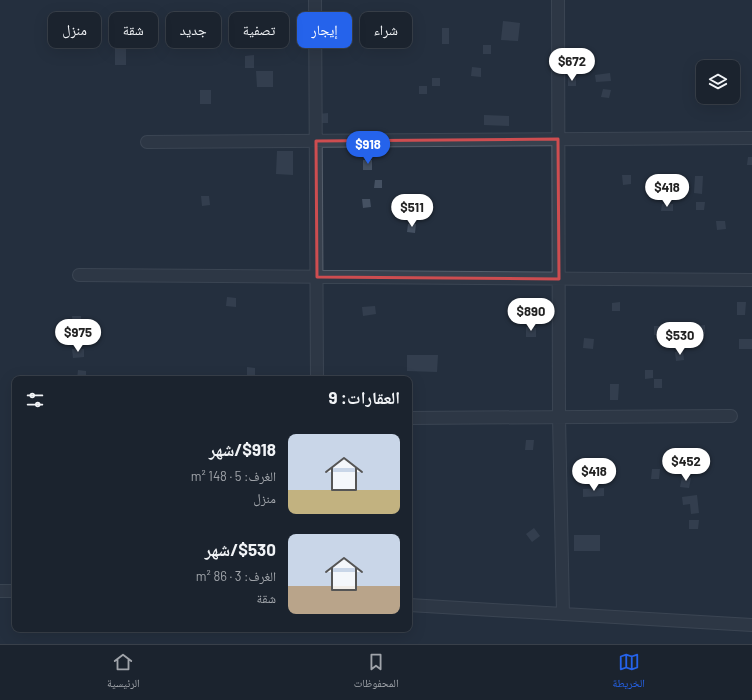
<!DOCTYPE html>
<html lang="ar">
<head>
<meta charset="utf-8">
<style>
	:root { --surface:#1b232e; --page:#242b36; --text:#f1f3f6; --muted:#a0a4aa; --line:#39404a; --accent:#2563eb }
	body { margin:0; font-family:Barlow,"Noto Naskh Arabic",sans-serif; background:var(--page); color:var(--text); direction:rtl; height:100vh; display:flex; flex-direction:column; font-size:15px; white-space:nowrap }
	* { box-sizing:border-box; margin:0 }
	p { font-size:13px; color:var(--muted) }
	.icon { flex:none; width:22px; height:22px; fill:none; stroke:currentColor; stroke-width:2; stroke-linecap:round; stroke-linejoin:round }
	.map { position:relative; flex:1; overflow:hidden; direction:ltr }
	.side { position:absolute; left:12px; top:376px; width:400px; height:256px; display:flex; flex-direction:column; background:var(--surface); border-radius:8px; box-shadow:0 4px 16px #0002,0 0 0 1px var(--line); direction:rtl }
	.side>* { flex:none }
	.top-card { position:absolute; left:12px; top:12px; width:400px; height:36px; direction:rtl; display:flex; gap:8px }
	.controls { position:absolute; left:696px; top:60px; display:grid; gap:8px }
	.controls a { display:grid; place-items:center; width:44px; height:44px; border-radius:8px; background:var(--surface); box-shadow:0 4px 16px #0002,0 0 0 1px var(--line); font-size:20px }
	.price { position:absolute; translate:-50% -34px; padding:0 9px; border-radius:14px; background:#fff; color:#222; font-size:13px; line-height:26px; filter:drop-shadow(0 1px 2px #0008) }
	.price::after { content:''; position:absolute; left:50%; top:24px; width:12px; height:9px; margin-left:-6px; background:inherit; clip-path:polygon(0 0,100% 0,50% 100%) }
	.price.on { background:var(--accent); color:#fff }
	ul { padding:0; list-style:none }
	li { display:flex; align-items:center; gap:12px; height:100px; padding:0 12px }
	li span { display:grid; place-items:center; flex:none; width:112px; height:80px; border-radius:8px; color:#555 }
	li>.icon { margin-inline-start:auto }
	span .icon { width:48px; height:48px; fill:#fffc; stroke-width:1 }
	li b { font-size:17px }
	h2 { display:flex; justify-content:space-between; align-items:center; height:48px; padding:0 12px; font-size:17px }
	.chip { padding:0 14px; border-radius:8px; background:var(--surface); box-shadow:0 4px 16px #0002,0 0 0 1px var(--line); font-size:14px; line-height:36px }
	.chip.on { background:var(--accent); color:#fff }
	.dock { display:flex; justify-content:space-around; align-items:center; height:56px; border-top:1px solid var(--line); background:var(--surface); font-size:11px; color:var(--muted) }
	.dock a { display:grid; justify-items:center; gap:2px }
	.dock .on { color:var(--accent) }
	.map>svg:first-child { display:block }
	.building { fill:#455162 }
	.lines { fill:none; stroke-linecap:round; stroke-linejoin:round }
	.street-casing { stroke:#565f6c; stroke-width:14 }
	.street { stroke:#38414e; stroke-width:12 }
	.marked { fill:none; stroke:#ce4d50; stroke-width:3; stroke-linejoin:round }
</style>
</head>
<body>
<div class="map">
<svg width="752" height="644" viewBox="0 0 752 644">
	<rect width="100%" height="100%" fill="#242f3e"/>
	<!-- building -->
	<path class="building" d="M 503,21 L 520,23 L 518,41 L 501,40 Z
		M 245,28 L 253,28 L 253,36 L 245,36 Z
		M 442,28 L 449,28 L 449,44 L 442,44 Z
		M 483,45 L 491,45 L 491,54 L 483,54 Z
		M 115,48 L 126,48 L 126,65 L 115,65 Z
		M 254,55 L 254,68 L 245,68 L 245,56 Z
		M 472,67 L 481,68 L 481,77 L 471,76 Z
		M 256,71 L 273,71 L 273,87 L 257,87 Z
		M 610,73 L 611,81 L 596,82 L 595,75 Z
		M 432,78 L 440,78 L 440,86 L 432,86 Z
		M 568,78 L 576,78 L 576,86 L 568,86 Z
		M 419,86 L 427,86 L 427,94 L 419,94 Z
		M 603,89 L 611,90 L 609,98 L 601,97 Z
		M 200,90 L 211,90 L 211,104 L 200,104 Z
		M 328,113 L 328,123 L 319,123 L 318,114 Z
		M 484,115 L 509,116 L 509,126 L 484,125 Z
		M 277,151 L 293,151 L 293,175 L 276,174 Z
		M 748,157 L 752,157 L 752,165 L 747,165 Z
		M 363,160 L 372,160 L 372,170 L 363,170 Z
		M 622,175 L 631,175 L 631,184 L 623,185 Z
		M 695,176 L 703,176 L 702,194 L 694,193 Z
		M 375,180 L 382,180 L 382,188 L 374,188 Z
		M 201,196 L 209,196 L 210,205 L 202,206 Z
		M 362,199 L 370,199 L 371,207 L 363,208 Z
		M 398,199 L 406,199 L 406,208 L 398,208 Z
		M 696,202 L 705,202 L 704,210 L 696,210 Z
		M 662,204 L 673,204 L 673,211 L 661,211 Z
		M 716,221 L 725,221 L 726,229 L 717,230 Z
		M 408,224 L 416,224 L 415,233 L 407,232 Z
		M 227,297 L 236,298 L 236,307 L 226,306 Z
		M 620,302 L 620,311 L 612,311 L 612,303 Z
		M 737,302 L 746,302 L 745,315 L 737,315 Z
		M 375,306 L 376,314 L 363,316 L 362,307 Z
		M 72,316 L 81,316 L 81,325 L 73,325 Z
		M 705,325 L 705,334 L 697,334 L 696,326 Z
		M 654,326 L 661,326 L 662,335 L 654,335 Z
		M 526,327 L 536,328 L 536,337 L 526,337 Z
		M 584,338 L 594,339 L 593,349 L 583,348 Z
		M 739,339 L 752,339 L 752,349 L 739,349 Z
		M 72,349 L 84,349 L 84,357 L 73,358 Z
		M 683,351 L 684,360 L 676,361 L 675,352 Z
		M 407,355 L 438,355 L 437,372 L 407,371 Z
		M 247,367 L 255,368 L 255,376 L 247,375 Z
		M 78,370 L 86,371 L 86,379 L 77,379 Z
		M 645,370 L 653,370 L 653,378 L 645,379 Z
		M 654,379 L 662,379 L 662,388 L 654,388 Z
		M 610,384 L 619,384 L 618,400 L 610,400 Z
		M 526,440 L 534,440 L 533,450 L 525,450 Z
		M 652,469 L 660,469 L 659,479 L 651,479 Z
		M 682,477 L 691,478 L 689,488 L 680,487 Z
		M 604,488 L 604,496 L 583,497 L 583,489 Z
		M 697,495 L 699,513 L 691,514 L 690,504 L 683,505 L 682,497 Z
		M 689,520 L 699,520 L 698,529 L 689,529 Z
		M 534,528 L 540,536 L 532,542 L 526,534 Z
		M 574,535 L 600,535 L 600,551 L 574,551 Z"/>
	<g class="lines">
		<defs>
			<path id="street" d="M 315,0 L 317,379
				M 558,0 L 559,417 L 563,614
				M 147,142 L 752,138
				M 79,275 L 752,280
				M 409,418 L 731,416
				M 0,591 L 15,591
				M 409,605 L 752,625"/>
		</defs>
		<!-- street casing -->
		<use href="#street" class="street-casing"/>
		<!-- street -->
		<use href="#street" class="street"/>
	</g>
	<!-- marked area -->
	<path d="M0 0H752V644H0ZM 558,139 L 559,279 L 317,277 L 316,141 Z" fill="#242f3e" fill-opacity=".55" fill-rule="evenodd"/>
	<path class="marked" d="M 558,139 L 559,279 L 317,277 L 316,141 Z"/>
</svg>
<div class="controls">
<a><svg class="icon" aria-label="layers" viewBox="0 0 24 24"><path d="M12 4l9 5-9 5-9-5zM3 14l9 5 9-5"/></svg></a>
</div>
<b class="price" style="left:572px;top:82px">$672</b>
<b class="price on" style="left:368px;top:165px">$918</b>
<b class="price" style="left:667px;top:208px">$418</b>
<b class="price" style="left:412px;top:228px">$511</b>
<b class="price" style="left:531px;top:332px">$890</b>
<b class="price" style="left:78px;top:353px">$975</b>
<b class="price" style="left:680px;top:356px">$530</b>
<b class="price" style="left:686px;top:482px">$452</b>
<b class="price" style="left:594px;top:492px">$418</b>
<div class="top-card">
<a class="chip">شراء</a>
<a class="chip on">إيجار</a>
<a class="chip">تصفية</a>
<a class="chip">جديد</a>
<a class="chip">شقة</a>
<a class="chip">منزل</a>
</div>
<section class="side">
<h2>العقارات: 9<svg class="icon" aria-label="filters" viewBox="0 0 24 24"><path d="M4 7h16M4 17h16"/><circle cx="9" cy="7" r="2"/><circle cx="15" cy="17" r="2"/></svg></h2>
<ul>
<li><span style="background:linear-gradient(#c9d6e8 70%,#c2b280 0)"><svg class="icon" aria-label="home" viewBox="0 0 24 24"><path d="M3 11l9-7 9 7M6 9v11h12V9"/></svg></span><div><b>$918/شهر</b><p>الغرف: 5 · 148 m²</p><p>منزل</p></div></li>
<li><span style="background:linear-gradient(#c9d6e8 65%,#b9a48a 0)"><svg class="icon" aria-label="home" viewBox="0 0 24 24"><path d="M3 11l9-7 9 7M6 9v11h12V9"/></svg></span><div><b>$530/شهر</b><p>الغرف: 3 · 86 m²</p><p>شقة</p></div></li>
</ul>
</section>
</div>
<nav class="dock">
<a class="on"><svg class="icon" aria-label="map" viewBox="0 0 24 24"><path d="M3 6l6-2 6 2 6-2v14l-6 2-6-2-6 2zM9 4v14M15 6v14"/></svg>الخريطة</a>
<a><svg class="icon" aria-label="saved" viewBox="0 0 24 24"><path d="M7 4h10v16l-5-4-5 4z"/></svg>المحفوظات</a>
<a><svg class="icon" aria-label="home" viewBox="0 0 24 24"><path d="M3 11l9-7 9 7M6 9v11h12V9"/></svg>الرئيسية</a>
</nav>
</body>
</html>
